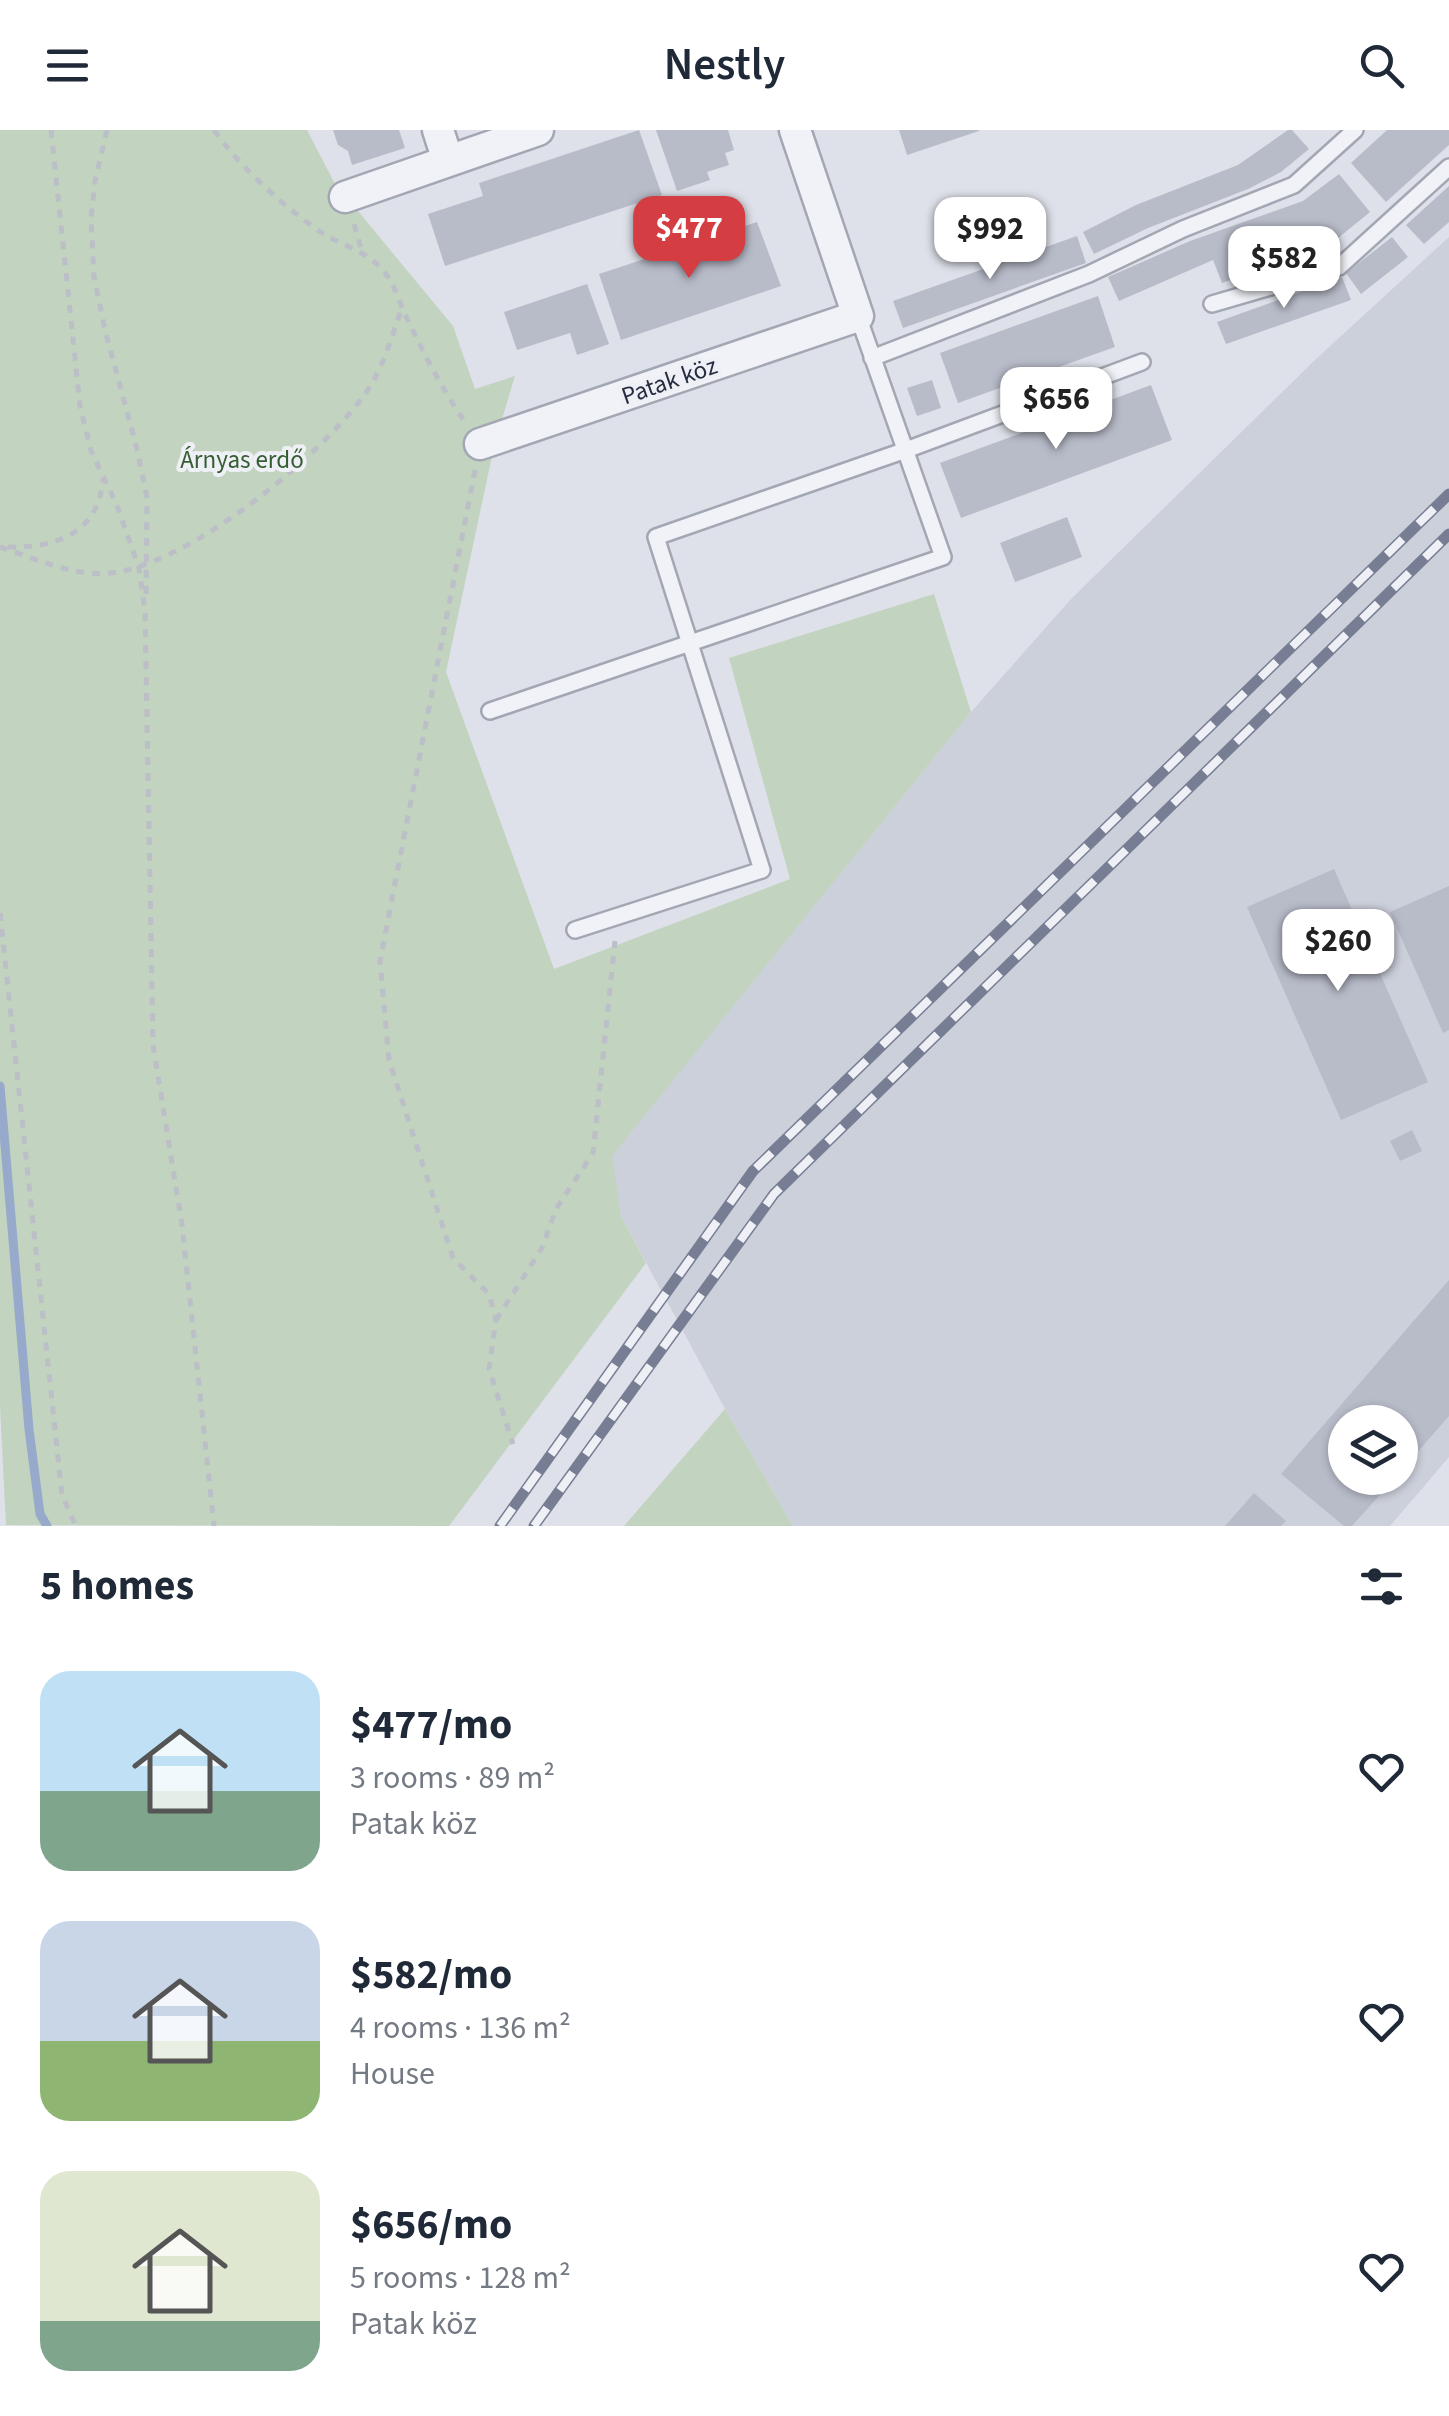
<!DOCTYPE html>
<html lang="en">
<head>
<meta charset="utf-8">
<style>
	:root { --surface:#fff; --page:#f2f2f3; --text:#1f2937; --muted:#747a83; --accent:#d43d41 }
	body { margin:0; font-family:"Source Sans 3",sans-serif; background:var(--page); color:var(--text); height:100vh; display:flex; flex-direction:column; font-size:38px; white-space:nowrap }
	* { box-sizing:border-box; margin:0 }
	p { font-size:32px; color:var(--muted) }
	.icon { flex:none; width:55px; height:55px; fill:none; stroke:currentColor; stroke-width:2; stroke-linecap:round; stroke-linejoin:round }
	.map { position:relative; height:1396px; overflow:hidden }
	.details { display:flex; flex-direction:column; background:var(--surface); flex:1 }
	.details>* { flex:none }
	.buttons { position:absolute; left:1328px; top:1275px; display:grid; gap:20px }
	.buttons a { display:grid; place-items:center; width:90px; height:90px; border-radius:50%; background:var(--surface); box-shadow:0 2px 8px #0004; font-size:50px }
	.price { position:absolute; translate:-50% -85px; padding:0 22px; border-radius:20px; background:#fff; color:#222; font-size:32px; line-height:65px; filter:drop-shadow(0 2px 5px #0008) }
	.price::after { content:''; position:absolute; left:50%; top:60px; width:30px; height:22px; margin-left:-15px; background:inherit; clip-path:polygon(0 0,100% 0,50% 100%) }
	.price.on { background:var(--accent); color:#fff }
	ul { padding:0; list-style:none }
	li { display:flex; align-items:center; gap:30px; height:250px; padding:0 40px }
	li span { display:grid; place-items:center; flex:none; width:280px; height:200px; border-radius:30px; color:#555 }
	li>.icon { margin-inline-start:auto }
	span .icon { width:120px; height:120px; fill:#fffc; stroke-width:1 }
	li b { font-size:42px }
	h2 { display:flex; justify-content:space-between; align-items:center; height:120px; padding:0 40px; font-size:42px }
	header { display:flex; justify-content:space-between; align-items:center; height:130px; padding:0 40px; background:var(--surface); font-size:45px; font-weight:600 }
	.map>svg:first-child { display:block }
	.built { fill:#ccd0db; fill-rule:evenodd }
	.green { fill:#c2d3bf }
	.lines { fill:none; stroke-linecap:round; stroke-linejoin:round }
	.stream { stroke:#97aacb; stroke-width:9 }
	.building { fill:#b8bcc9 }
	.service-casing { stroke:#a3a7b3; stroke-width:20 }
	.minor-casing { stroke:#a3a7b3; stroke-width:35 }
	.path { stroke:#bcbfc7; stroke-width:5; stroke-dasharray:8 8; stroke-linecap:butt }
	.service { stroke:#f1f2f7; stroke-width:15 }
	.minor { stroke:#f1f2f7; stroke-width:30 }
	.rail-casing { stroke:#777e93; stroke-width:11 }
	.rail { stroke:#eef0f6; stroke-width:8; stroke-dasharray:22; stroke-linecap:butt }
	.labels { text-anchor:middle; stroke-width:8; stroke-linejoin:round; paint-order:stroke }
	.street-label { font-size:25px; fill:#272d40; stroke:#eef0f6 }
	.park-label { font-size:25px; fill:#365d33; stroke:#eef0f6 }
</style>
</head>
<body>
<header><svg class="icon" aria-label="menu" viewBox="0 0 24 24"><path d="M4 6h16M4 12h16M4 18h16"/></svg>Nestly<svg class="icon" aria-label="search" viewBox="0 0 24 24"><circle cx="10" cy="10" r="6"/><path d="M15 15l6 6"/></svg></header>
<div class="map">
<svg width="1449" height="1396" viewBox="0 0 1449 1396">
	<rect width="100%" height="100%" fill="#dee1e9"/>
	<!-- built -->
	<path class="built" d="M 1449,107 L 1449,1327 L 1390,1396 L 793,1396 L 725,1279 L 621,1086 L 611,1026 L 971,582 L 1071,469 L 1316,229 ZM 1345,1292 L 1400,1292 L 1400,1348 L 1345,1348 Z"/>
	<!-- green -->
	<path class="green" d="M 0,0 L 307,0 L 334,52 L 453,196 L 475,259 L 515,246 L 495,312 L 446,542 L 554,839 L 790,749 L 729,528 L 934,464 L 971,582 L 612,1026 L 621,1086 L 646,1133 L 449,1396 L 6,1395 L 0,1276 Z
		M 725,1279 L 793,1396 L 624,1396 Z"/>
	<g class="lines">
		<!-- stream -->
		<path class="stream" d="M 0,956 L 29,1299 L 40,1384 L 47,1396"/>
	</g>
	<!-- building -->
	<path class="building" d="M 333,0 L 399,0 L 405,18 L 352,35 L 348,21 L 338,15 Z
		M 639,0 L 662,65 L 445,136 L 428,84 L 483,66 L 479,53 Z
		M 656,0 L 728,0 L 734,20 L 725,23 L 729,35 L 707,42 L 710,50 L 677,61 Z
		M 899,0 L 979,0 L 979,1 L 907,25 Z
		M 1288,0 L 1292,0 L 1309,19 L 1281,42 L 1248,59 L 1148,98 L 1094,124 L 1083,102 L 1136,75 L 1238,35 Z
		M 1387,0 L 1449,0 L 1449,15 L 1386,72 L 1351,33 Z
		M 1339,44 L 1370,82 L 1332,113 L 1222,153 L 1213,130 L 1119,171 L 1108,147 L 1190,111 L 1303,71 Z
		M 1449,56 L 1449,92 L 1424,114 L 1406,95 Z
		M 757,92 L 781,156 L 621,210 L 599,144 Z
		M 1077,106 L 1086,133 L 903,198 L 893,171 Z
		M 1392,107 L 1408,127 L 1361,164 L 1346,143 Z
		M 1342,147 L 1351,170 L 1226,214 L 1217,192 Z
		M 587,154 L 609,214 L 577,225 L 570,203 L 517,220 L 504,182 Z
		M 1098,166 L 1115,217 L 958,273 L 940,223 Z
		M 932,250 L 941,278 L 917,286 L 907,258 Z
		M 1151,255 L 1172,310 L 961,388 L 940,333 Z
		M 1067,387 L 1082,427 L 1015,452 L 1000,413 Z
		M 1334,739 L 1428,952 L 1341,990 L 1247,777 Z
		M 1449,756 L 1449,900 L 1443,903 L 1390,782 Z
		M 1412,1000 L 1422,1021 L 1400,1031 L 1390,1011 Z
		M 1449,1150 L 1449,1286 L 1400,1342 L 1400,1292 L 1345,1292 L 1345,1348 L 1395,1348 L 1352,1396 L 1344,1396 L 1281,1344 Z
		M 1254,1363 L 1286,1391 L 1281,1396 L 1225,1396 Z"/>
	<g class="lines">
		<defs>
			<path id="service" d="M 1212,174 L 1339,137 L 1449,37
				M 872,228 L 1089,144 L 1183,99 L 1294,55 L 1355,0
				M 490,581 L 943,427 L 858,186
				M 575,800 L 762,740 L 656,407 L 906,320 L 1142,232"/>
			<path id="minor" d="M 438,0 L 448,31
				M 345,67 L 538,0
				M 480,314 L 858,186 L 795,0"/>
		</defs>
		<!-- service casing -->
		<use href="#service" class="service-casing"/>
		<!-- minor casing -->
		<use href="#minor" class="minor-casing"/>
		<!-- path -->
		<path class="path" d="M 51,0 L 80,276 L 91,321 L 116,373 L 139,438 L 145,481 L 153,915 L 182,1095 L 214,1396
			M 107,0 L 95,51 L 91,89 L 94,147 L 105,200 L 137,319 L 147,368 L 146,469
			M 214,0 C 241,38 281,74 319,101 C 338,114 361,119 378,135 C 393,149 396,164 404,182 C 421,218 440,256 463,289
			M 354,94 L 362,121
			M 475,340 L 380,831 L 389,930 L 453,1128 L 489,1164 L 496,1190 L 489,1239 L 513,1314
			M 0,417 C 34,428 73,447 110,443 C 188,435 316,330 362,268 C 382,243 391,208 402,178
			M 8,417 C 57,418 99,403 103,348
			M 0,783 L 62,1365 L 76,1396
			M 496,1190 L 542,1118 L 556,1079 L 593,1023 L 615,811"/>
		<!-- service -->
		<use href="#service" class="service"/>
		<!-- minor -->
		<use href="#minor" class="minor"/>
		<defs>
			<path id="rail" d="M 500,1396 L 753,1041 L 1449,364
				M 534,1396 L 774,1064 L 1449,404"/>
		</defs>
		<!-- rail casing -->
		<use href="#rail" class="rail-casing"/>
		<!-- rail -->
		<use href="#rail" class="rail"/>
	</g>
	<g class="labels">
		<!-- street labels -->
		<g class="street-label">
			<text transform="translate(669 250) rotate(-19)" y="9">Patak köz</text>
		</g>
		<!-- park labels -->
		<g class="park-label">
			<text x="242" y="338">Árnyas erdő</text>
		</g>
	</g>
</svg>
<div class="buttons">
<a><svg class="icon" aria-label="layers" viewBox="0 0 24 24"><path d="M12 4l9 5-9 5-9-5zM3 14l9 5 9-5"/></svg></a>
</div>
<b class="price on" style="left:689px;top:151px">$477</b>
<b class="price" style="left:990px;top:152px">$992</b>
<b class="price" style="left:1284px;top:181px">$582</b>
<b class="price" style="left:1056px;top:322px">$656</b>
<b class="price" style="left:1338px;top:864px">$260</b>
</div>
<section class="details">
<h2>5 homes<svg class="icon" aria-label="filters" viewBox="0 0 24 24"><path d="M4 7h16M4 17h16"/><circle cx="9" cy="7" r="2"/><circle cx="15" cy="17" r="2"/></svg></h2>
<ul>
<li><span style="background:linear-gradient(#bfe0f5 60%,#7fa58c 0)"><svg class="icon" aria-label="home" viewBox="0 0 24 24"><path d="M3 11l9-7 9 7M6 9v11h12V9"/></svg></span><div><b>$477/mo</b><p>3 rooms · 89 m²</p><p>Patak köz</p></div><svg class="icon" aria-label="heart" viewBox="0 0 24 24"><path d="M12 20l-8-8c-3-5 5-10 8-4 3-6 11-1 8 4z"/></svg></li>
<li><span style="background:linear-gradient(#c9d6e8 60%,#8fb573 0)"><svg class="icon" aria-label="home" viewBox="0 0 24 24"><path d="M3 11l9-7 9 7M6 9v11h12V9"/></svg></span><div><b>$582/mo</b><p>4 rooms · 136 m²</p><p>House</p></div><svg class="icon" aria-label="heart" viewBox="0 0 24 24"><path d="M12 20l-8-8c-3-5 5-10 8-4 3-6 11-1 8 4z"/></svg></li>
<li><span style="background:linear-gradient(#dfe7d0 75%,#7fa58c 0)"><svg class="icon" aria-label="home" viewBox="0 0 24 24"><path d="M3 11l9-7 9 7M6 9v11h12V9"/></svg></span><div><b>$656/mo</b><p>5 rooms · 128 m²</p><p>Patak köz</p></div><svg class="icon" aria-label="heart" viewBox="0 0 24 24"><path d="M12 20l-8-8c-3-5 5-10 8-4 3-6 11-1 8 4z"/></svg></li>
</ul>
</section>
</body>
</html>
